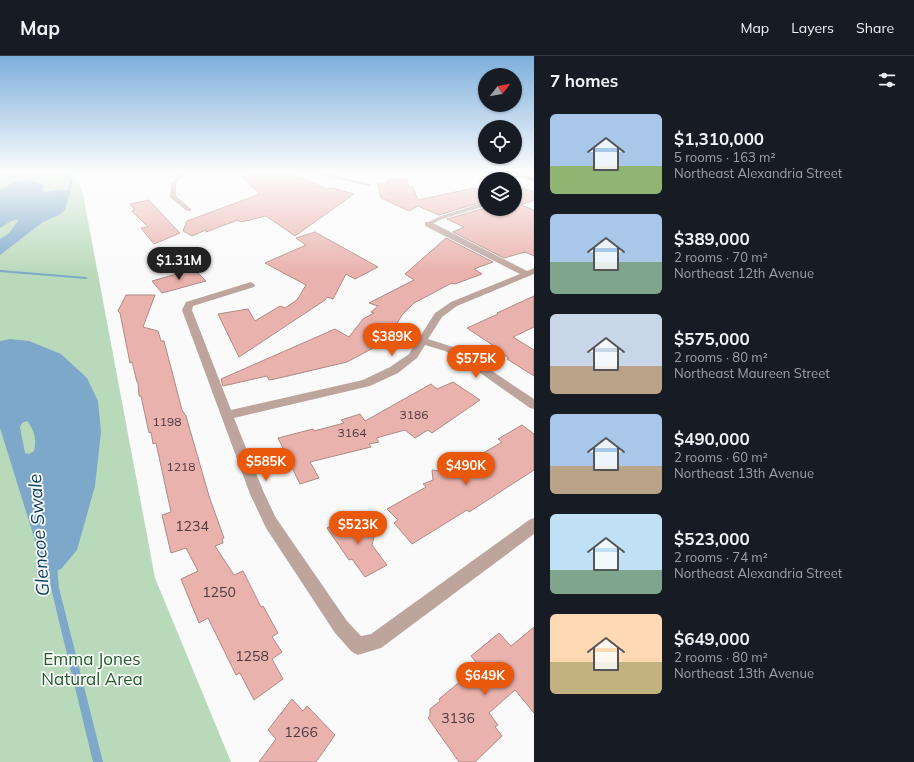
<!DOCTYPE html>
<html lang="en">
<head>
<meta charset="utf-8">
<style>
	:root { --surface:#171b24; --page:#20242c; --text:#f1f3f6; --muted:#9ea1a6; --line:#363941; --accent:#ea580c }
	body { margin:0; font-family:Mulish,sans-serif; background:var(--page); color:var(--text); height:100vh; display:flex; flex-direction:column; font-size:15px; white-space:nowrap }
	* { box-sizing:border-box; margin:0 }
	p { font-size:13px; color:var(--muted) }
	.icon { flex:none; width:22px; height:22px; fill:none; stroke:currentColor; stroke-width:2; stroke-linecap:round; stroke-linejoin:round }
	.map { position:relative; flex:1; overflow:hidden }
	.details { display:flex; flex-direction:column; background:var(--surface); width:380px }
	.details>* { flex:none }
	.needle { width:26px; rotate:59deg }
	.tools { position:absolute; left:478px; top:12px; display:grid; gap:8px }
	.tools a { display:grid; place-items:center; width:44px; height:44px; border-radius:50%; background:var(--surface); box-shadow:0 1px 3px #0004; font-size:20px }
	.price { position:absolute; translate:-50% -34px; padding:0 9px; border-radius:14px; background:var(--accent); color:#fff; font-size:13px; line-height:26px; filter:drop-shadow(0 1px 2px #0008) }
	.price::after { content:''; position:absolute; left:50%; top:24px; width:12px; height:9px; margin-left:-6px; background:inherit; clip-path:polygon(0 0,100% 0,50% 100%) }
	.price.on { background:#222; color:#fff }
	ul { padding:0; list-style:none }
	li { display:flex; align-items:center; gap:12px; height:100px; padding:0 16px }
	li span { display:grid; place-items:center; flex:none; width:112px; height:80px; border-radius:6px; color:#555 }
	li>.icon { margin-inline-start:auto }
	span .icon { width:48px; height:48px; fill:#fffc; stroke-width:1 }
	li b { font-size:17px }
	h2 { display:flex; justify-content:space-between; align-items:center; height:48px; padding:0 16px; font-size:17px }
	header { display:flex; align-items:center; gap:24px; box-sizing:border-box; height:56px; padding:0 20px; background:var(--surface); border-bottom:1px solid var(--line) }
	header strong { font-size:19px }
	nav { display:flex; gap:22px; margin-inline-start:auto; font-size:14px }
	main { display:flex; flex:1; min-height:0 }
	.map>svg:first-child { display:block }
	.green { fill:#b9d9bb }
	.water { fill:#7da8c9; fill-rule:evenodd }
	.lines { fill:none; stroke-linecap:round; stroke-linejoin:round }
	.stream { fill:#7da8c9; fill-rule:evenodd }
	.building { fill:#eab2ad; stroke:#ae8a87 }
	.service { fill:#bda59e; fill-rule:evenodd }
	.minor { fill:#bda59e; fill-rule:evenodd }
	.primary { fill:#875f52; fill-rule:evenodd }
	.labels { text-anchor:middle; stroke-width:3.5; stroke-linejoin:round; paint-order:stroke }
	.number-label { font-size:12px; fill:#493840 }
	.near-number-label { font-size:14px; fill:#493840 }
	.near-park-label { font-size:17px; fill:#225a2a; stroke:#fafafa }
	.near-water-label { font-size:18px; font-style:italic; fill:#073d5d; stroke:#fafafa }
</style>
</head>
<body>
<header>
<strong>Map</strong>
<nav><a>Map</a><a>Layers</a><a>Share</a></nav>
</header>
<main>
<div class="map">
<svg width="534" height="706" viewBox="0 0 534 706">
	<rect width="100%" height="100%" fill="#fafafa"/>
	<!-- green -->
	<path class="green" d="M 5,118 L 74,118 L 82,133 L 155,522 L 231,706 L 0,706 L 0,121 Z"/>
	<!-- water -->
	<path class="water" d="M 24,124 L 30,124 L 42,128 L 44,131 L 42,135 L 45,136 L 62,134 L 71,136 L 68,142 L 65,154 L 59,159 L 43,166 L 0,199 L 0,183 L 9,177 L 19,164 C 13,162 5,169 0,172 L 0,134 L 15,126 Z
		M 10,283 L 29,285 L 61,298 L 87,322 L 98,345 L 101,376 L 95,430 L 77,494 L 61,513 L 54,516 L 47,514 L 37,491 L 0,372 L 0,285 ZM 27,365 C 34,373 37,384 34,395 L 29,398 L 25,397 L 20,371 L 22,367 Z"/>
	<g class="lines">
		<!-- stream -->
		<path class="stream" d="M 65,118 L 67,118 L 73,125 L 69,136 L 61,139 L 60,139 L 60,137 L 67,134 L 71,125 Z
			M 0,214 L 86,221 L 88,222 L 86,223 L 0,216 Z
			M 53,506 L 56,507 L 57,510 L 59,532 L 103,706 L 93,706 L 51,532 L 49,510 L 50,507 Z"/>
	</g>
	<!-- building -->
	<path class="building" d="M 264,118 L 286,118 L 308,124 L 326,133 L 331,132 L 354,138 L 295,180 L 266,160 L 241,166 L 238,164 L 206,176 L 206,174 L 192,180 L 183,175 L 187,165 L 260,138 L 242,121 Z
		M 388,123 L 406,123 L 409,131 L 413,131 L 418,144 L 474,132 L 485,136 L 485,145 L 439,159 L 418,150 L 409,155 L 381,142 L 378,128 L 387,128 L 386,124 L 388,124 Z
		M 515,129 L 534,136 L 534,144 L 521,149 L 534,154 L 534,200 L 525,196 L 504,202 L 453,176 L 464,171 L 447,163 L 485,152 L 485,153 L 515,153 L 515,141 L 524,138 L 526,136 L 522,133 L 515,134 Z
		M 149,144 L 173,170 L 180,177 L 154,188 L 141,172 L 148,171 L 132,155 L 134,153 L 130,148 Z
		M 315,176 L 378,211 L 355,223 L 346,218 L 333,243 L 327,241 L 325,244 L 239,301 L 218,258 L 248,253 L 255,265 L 280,250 L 285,252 L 297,244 L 306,229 L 265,207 L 306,189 L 296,182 Z
		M 446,182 L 493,206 L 474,213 L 482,218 L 455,228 L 452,227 L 414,247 L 402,259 L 393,274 L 389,273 L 375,291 L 347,306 L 275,323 L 269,324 L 267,320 L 223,330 L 221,323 L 335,273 L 349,281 L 363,263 L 374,257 L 371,256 L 378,250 L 369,247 L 414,224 L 405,218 Z
		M 194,213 L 206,225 L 162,237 L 152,225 Z
		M 126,239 L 155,239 L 143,271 L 158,275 L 161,285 L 164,285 L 182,354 L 186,360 L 209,440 L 224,482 L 222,483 L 223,487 L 215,490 L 234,519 L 243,515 L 261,551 L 263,550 L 278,577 L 272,581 L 282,596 L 272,603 L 283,623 L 254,644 L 240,617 L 236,619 L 208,562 L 199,567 L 181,523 L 198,515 L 186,492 L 171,497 L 162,459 L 171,456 L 156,387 L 153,388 L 151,376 L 149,377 L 141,340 L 139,340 L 138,326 L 137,326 L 132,306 L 130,307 L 120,257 L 118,255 Z
		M 534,240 L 534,271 L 513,281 L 534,294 L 534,320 L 507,303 L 509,302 L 498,295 L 500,294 L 467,272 L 498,258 L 497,257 Z
		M 453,326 L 480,344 L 432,377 L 428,374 L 415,382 L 405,374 L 376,382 L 379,386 L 369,388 L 371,391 L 310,406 L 319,422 L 300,428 L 278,382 L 313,373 L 314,375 L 344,367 L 341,364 L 360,358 L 365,365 L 431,328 L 437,333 Z
		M 522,369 L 534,378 L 534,414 L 469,456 L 467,454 L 412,488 L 394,467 L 398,464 L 387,453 L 426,431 L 423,428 L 433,424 L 432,414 L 451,416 L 502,386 L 498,383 Z
		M 351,460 L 359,471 L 375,476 L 372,489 L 387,509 L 365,521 L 352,503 L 349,504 L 327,472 Z
		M 534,571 L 534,657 L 515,634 L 489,657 L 498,669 L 495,671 L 502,680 L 475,706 L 459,706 L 428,662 L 430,659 L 430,653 L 440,645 L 439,643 L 479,610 L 471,600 L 499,577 L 511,590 Z
		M 292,643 L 303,655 L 307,650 L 335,679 L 316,706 L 259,706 L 276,683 L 268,674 Z"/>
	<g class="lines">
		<!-- service -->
		<path class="service" d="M 179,118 L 184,118 L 176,128 L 176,140 L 191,153 L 191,155 L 187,155 L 170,141 L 171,128 Z
			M 319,118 L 327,118 L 371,128 L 368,130 Z
			M 522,134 L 525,136 L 524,137 L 515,140 L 515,136 Z
			M 485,146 L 485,150 L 442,163 L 430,169 L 425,168 L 438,161 Z"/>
		<!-- minor -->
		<path class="minor" d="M 425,166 L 431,166 L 527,215 L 534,212 L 534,218 L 457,250 L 442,261 L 428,283 L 453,291 L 477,305 L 534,343 L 534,353 L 530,352 L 469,309 L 445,295 L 425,289 L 417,302 L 398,317 L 370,330 L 234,362 L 264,437 L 276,462 L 347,565 L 361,580 L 371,578 L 529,464 L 534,462 L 534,478 L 381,592 L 358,599 L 352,596 L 335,577 L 266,472 L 250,438 L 182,254 L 186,246 L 251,226 L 255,229 L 254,231 L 193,250 L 192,254 L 231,354 L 363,324 L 390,311 L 409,298 L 435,257 L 451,246 L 520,218 L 425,170 Z"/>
		<!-- primary -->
		<path class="primary" d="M 514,118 L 522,118 L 534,122 L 534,126 Z"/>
	</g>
	<!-- sky -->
	<linearGradient id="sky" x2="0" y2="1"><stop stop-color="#7dafdc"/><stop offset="0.54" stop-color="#fdfdfd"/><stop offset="1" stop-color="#fdfdfd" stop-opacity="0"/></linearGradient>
	<rect width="534" height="217" fill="url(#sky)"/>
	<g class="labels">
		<!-- number labels -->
		<g class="number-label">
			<text x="414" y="363">3186</text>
			<text x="167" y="370">1198</text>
			<text x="352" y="381">3164</text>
			<text x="181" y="415">1218</text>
		</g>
		<!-- near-number labels -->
		<g class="near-number-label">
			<text x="192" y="475">1234</text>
			<text x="219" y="541">1250</text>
			<text x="252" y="605">1258</text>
			<text x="458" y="667">3136</text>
			<text x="301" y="681">1266</text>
		</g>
		<!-- near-park labels -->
		<g class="near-park-label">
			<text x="92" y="609">Emma Jones<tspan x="92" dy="20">Natural Area</tspan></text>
		</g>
		<!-- near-water labels -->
		<g class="near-water-label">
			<text transform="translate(39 479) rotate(-94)" y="6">Glencoe Swale</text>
		</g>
	</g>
</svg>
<div class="tools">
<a><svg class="needle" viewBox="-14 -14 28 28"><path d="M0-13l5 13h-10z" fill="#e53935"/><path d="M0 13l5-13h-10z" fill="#9ea1a6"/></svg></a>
<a><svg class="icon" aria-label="locate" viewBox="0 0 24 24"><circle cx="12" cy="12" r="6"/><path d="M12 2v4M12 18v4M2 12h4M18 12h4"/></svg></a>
<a><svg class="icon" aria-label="layers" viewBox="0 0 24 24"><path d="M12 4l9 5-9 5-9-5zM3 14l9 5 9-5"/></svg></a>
</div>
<b class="price on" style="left:179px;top:225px">$1.31M</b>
<b class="price" style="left:392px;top:301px">$389K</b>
<b class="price" style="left:476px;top:323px">$575K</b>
<b class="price" style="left:266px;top:426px">$585K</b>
<b class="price" style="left:466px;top:430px">$490K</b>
<b class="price" style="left:358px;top:489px">$523K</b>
<b class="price" style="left:485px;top:640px">$649K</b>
</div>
<section class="details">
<h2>7 homes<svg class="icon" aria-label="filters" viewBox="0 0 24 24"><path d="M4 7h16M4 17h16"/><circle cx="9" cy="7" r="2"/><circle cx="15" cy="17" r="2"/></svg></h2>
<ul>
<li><span style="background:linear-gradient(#a9c7e8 65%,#8fb573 0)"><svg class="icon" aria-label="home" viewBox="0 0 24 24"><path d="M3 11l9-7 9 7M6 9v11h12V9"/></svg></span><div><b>$1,310,000</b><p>5 rooms · 163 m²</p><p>Northeast Alexandria Street</p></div></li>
<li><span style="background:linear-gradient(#a9c7e8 60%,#7fa58c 0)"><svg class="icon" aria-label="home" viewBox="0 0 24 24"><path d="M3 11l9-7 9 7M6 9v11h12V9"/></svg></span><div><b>$389,000</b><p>2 rooms · 70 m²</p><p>Northeast 12th Avenue</p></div></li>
<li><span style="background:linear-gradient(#c9d6e8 65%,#b9a48a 0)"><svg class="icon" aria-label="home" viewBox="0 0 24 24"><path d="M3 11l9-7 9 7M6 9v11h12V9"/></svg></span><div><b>$575,000</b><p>2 rooms · 80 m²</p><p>Northeast Maureen Street</p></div></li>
<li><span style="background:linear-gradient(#a9c7e8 65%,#b9a48a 0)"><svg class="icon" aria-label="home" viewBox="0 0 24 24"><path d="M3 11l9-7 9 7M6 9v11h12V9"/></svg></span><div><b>$490,000</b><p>2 rooms · 60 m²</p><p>Northeast 13th Avenue</p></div></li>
<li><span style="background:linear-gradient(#bfe0f5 70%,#7fa58c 0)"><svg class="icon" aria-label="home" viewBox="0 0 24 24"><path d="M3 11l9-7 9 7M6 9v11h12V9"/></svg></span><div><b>$523,000</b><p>2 rooms · 74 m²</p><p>Northeast Alexandria Street</p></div></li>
<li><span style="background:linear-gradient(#ffd9b3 60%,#c2b280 0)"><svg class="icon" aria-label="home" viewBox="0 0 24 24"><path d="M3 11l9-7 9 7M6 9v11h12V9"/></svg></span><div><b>$649,000</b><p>2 rooms · 80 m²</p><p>Northeast 13th Avenue</p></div></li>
</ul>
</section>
</main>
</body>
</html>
